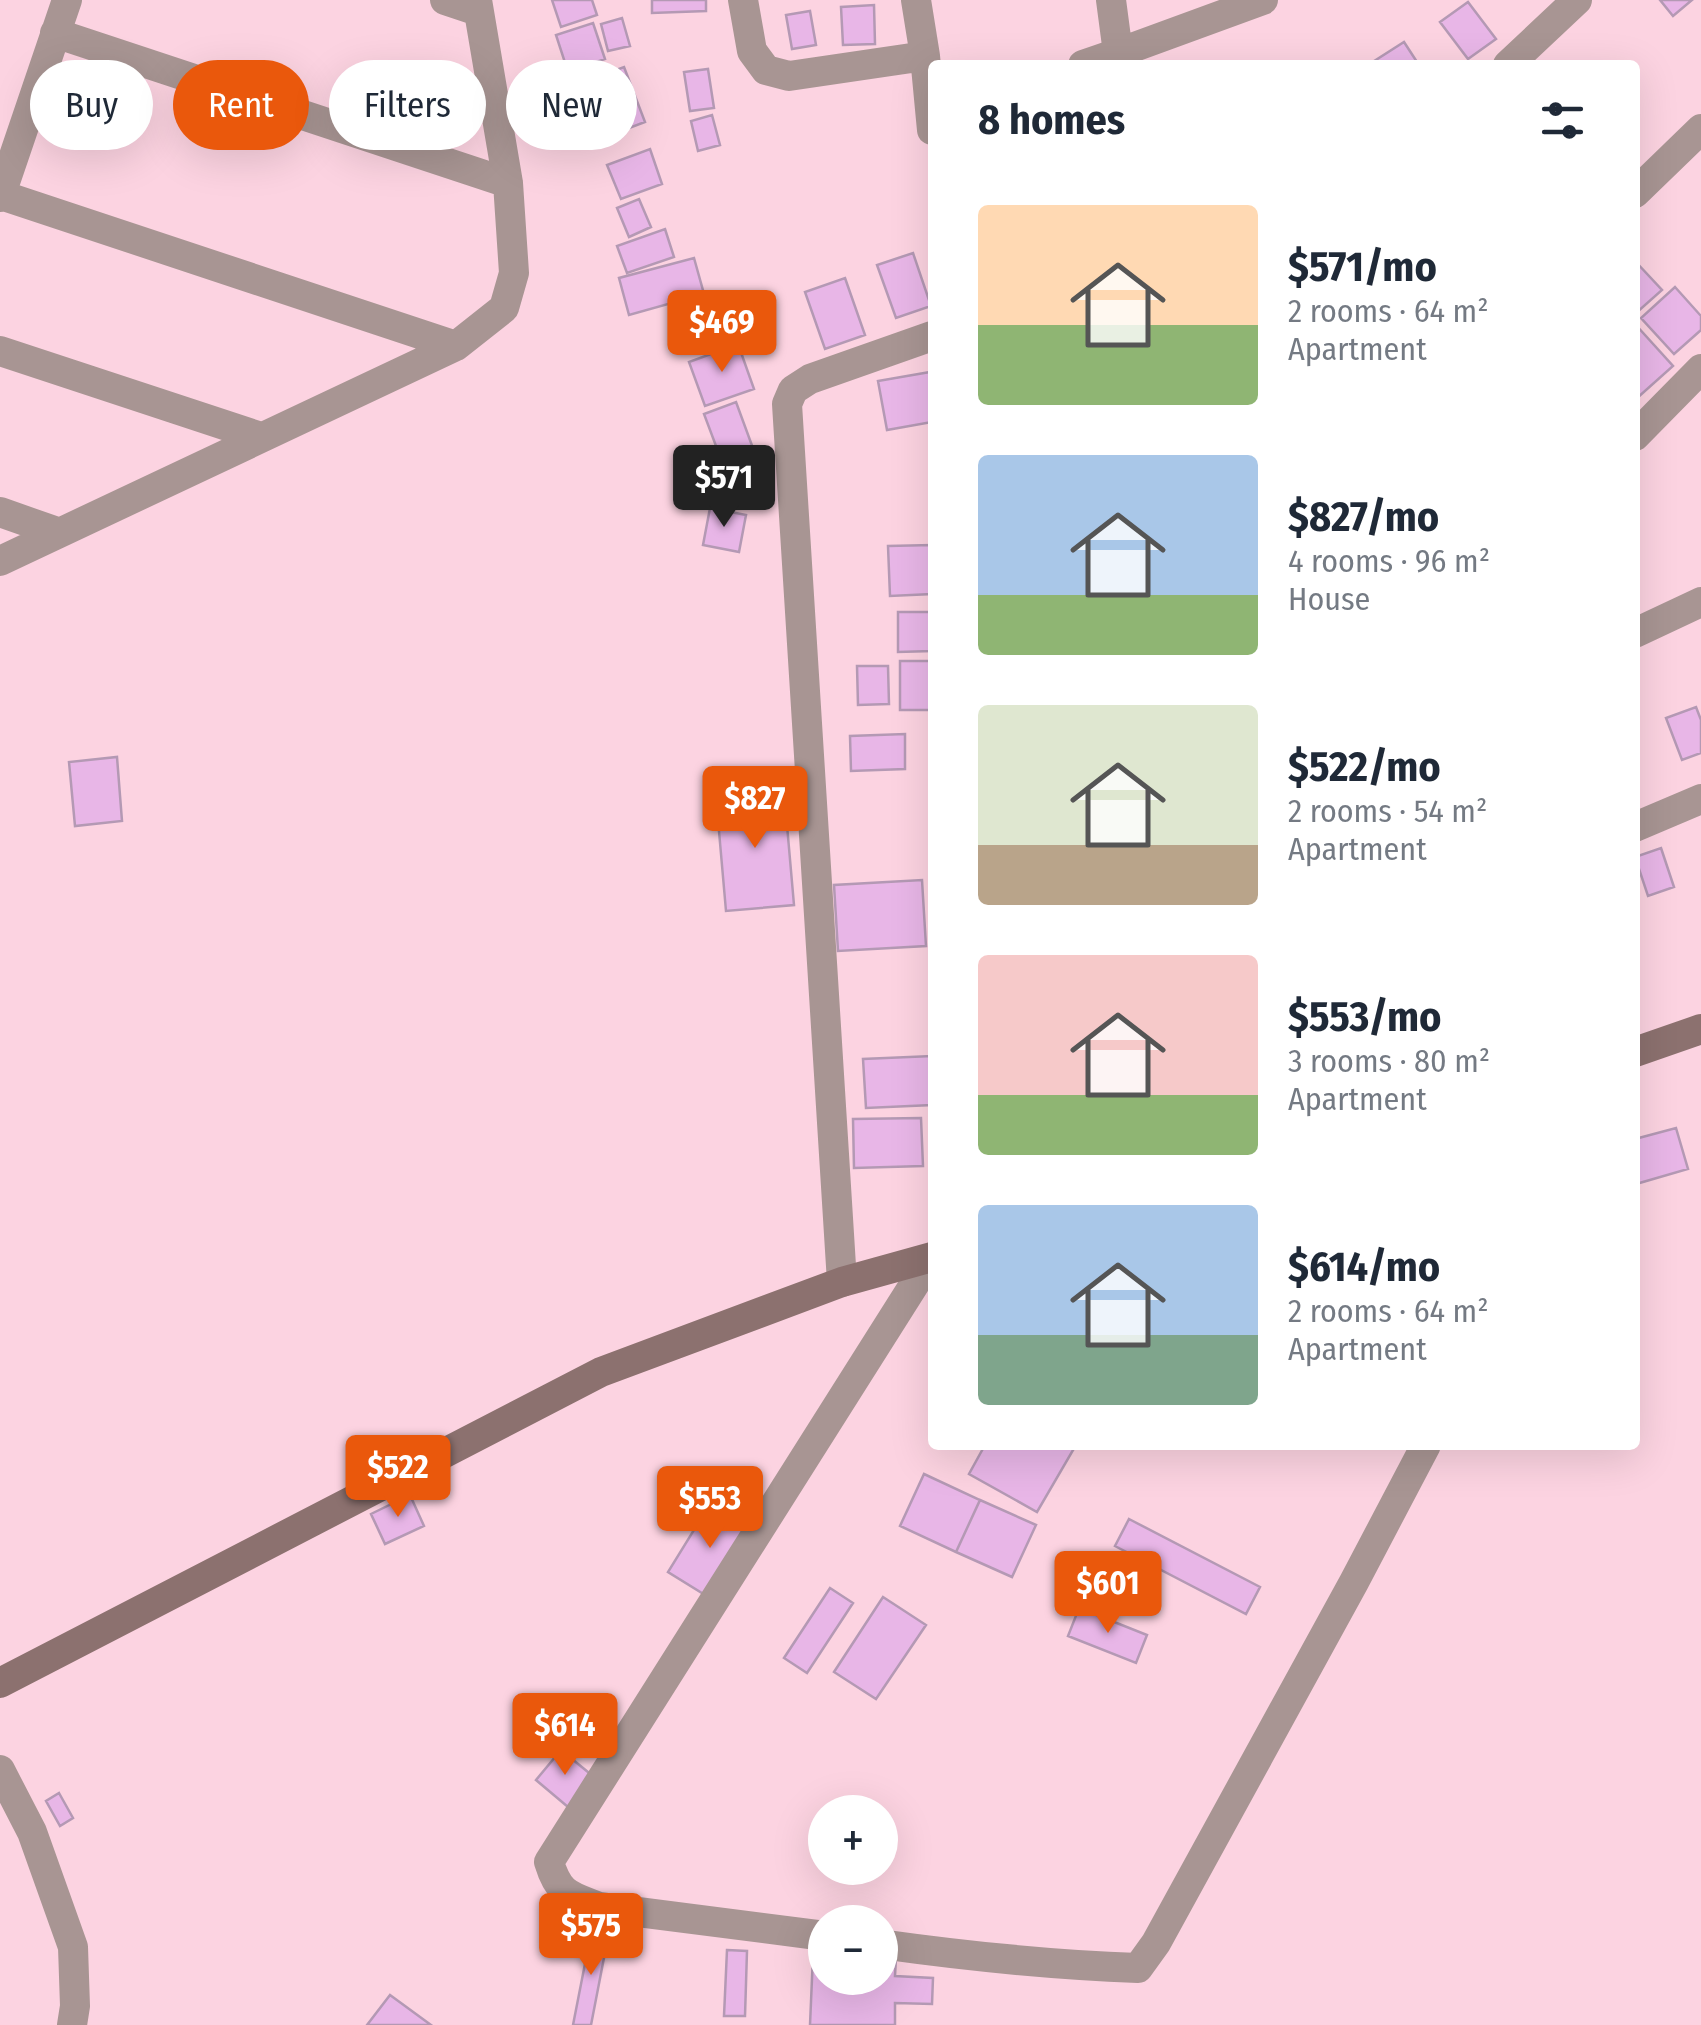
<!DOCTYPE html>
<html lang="en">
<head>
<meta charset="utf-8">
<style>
	:root { --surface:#fff; --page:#f6f6f7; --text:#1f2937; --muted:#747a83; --accent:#ea580c }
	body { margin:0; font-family:"Fira Sans Condensed",sans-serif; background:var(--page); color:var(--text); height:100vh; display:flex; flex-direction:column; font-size:38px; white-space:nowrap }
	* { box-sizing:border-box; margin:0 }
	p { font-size:32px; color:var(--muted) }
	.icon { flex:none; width:55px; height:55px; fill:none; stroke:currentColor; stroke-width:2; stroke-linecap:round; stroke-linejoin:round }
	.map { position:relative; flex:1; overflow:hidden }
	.sheet { position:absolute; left:928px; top:60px; width:712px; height:1390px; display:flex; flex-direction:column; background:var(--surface); border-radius:10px; box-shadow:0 10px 40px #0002 }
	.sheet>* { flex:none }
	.guide { position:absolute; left:30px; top:60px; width:748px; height:90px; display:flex; gap:20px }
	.tools { position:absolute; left:808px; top:1795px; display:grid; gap:20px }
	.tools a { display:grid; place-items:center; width:90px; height:90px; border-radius:50%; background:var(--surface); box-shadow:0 10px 40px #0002; font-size:50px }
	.price { position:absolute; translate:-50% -85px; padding:0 22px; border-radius:10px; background:var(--accent); color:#fff; font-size:32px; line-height:65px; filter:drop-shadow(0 2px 5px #0008) }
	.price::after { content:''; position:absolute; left:50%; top:60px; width:30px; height:22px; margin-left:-15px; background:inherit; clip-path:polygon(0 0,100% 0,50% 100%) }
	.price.on { background:#222; color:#fff }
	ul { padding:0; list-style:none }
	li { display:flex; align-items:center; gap:30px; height:250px; padding:0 50px }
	li span { display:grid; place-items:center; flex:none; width:280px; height:200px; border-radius:10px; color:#555 }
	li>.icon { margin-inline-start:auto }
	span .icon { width:120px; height:120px; fill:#fffc; stroke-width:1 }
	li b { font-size:42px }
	h2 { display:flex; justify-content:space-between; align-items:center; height:120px; padding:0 50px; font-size:42px }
	.pill { padding:0 35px; border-radius:45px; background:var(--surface); box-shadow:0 10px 40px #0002; font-size:35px; line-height:90px }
	.pill.on { background:var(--accent); color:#fff }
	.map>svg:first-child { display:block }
	.building { fill:#e8b6e7; stroke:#b499b4; stroke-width:2.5 }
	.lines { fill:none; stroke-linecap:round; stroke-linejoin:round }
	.street { stroke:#a89593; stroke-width:30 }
	.secondary { stroke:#8c716f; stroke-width:30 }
</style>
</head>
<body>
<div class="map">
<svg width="1701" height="2025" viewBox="0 0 1701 2025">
	<rect width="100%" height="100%" fill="#fcd3e1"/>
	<!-- building -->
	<path class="building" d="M 552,0 L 592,0 L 597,15 L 561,27 Z
		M 652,0 L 706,0 L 706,11 L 652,13 Z
		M 1660,0 L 1692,0 L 1673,16 Z
		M 1468,2 L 1496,39 L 1468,59 L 1440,22 Z
		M 874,5 L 875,44 L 843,45 L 841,7 Z
		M 810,11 L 816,45 L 792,49 L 786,15 Z
		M 622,18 L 630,46 L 608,51 L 601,24 Z
		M 593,23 L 605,59 L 568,72 L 556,35 Z
		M 1404,42 L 1419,65 L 1368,65 Z
		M 624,67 L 645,122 L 595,141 L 575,85 Z
		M 708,69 L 714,108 L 690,111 L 684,72 Z
		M 712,115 L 720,145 L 698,151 L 691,121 Z
		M 650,149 L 662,184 L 621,199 L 607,165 Z
		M 639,199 L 651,227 L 629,237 L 617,208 Z
		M 665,229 L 674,257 L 627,273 L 617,246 Z
		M 913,253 L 931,306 L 896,318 L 877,265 Z
		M 694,258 L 704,294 L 629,315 L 619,278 Z
		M 1635,261 L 1662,290 L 1635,314 Z
		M 845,278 L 865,335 L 825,349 L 805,292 Z
		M 1675,287 L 1701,316 L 1701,330 L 1674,354 L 1641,318 Z
		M 705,300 L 716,327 L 687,339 L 676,312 Z
		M 1635,324 L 1673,366 L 1636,399 L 1635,398 Z
		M 738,344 L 754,389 L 705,406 L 689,362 Z
		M 930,372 L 932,385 L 932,422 L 887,430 L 878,381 Z
		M 736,402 L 754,451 L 722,462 L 704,414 Z
		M 710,508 L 746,515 L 739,552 L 703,545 Z
		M 932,545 L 932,594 L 890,596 L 888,546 Z
		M 898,612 L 932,612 L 932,651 L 898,652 Z
		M 900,661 L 932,661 L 932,710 L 900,710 Z
		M 857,666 L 888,666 L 889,704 L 858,705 Z
		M 1696,707 L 1701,720 L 1701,753 L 1682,760 L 1666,718 Z
		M 905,734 L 905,769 L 851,771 L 850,736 Z
		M 117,757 L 122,821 L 75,826 L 69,762 Z
		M 784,791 L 794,905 L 726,911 L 716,797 Z
		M 1661,848 L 1674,887 L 1648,896 L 1635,857 Z
		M 922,880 L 926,946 L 838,951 L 834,885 Z
		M 932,1056 L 932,1105 L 866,1108 L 863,1059 Z
		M 921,1118 L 923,1166 L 854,1168 L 853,1119 Z
		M 1676,1128 L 1688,1169 L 1636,1184 L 1635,1139 Z
		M 985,1445 L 1076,1445 L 1037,1512 L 969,1474 Z
		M 924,1474 L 980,1500 L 956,1552 L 900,1526 Z
		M 410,1495 L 424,1526 L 385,1544 L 371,1514 Z
		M 980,1500 L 1036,1525 L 1012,1577 L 956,1552 Z
		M 710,1504 L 753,1531 L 710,1598 L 668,1572 Z
		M 1129,1519 L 1260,1587 L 1246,1614 L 1115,1546 Z
		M 830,1588 L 853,1603 L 807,1673 L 784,1658 Z
		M 883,1597 L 926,1625 L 876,1699 L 834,1672 Z
		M 1079,1608 L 1147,1635 L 1136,1663 L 1068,1636 Z
		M 561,1750 L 594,1777 L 568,1807 L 536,1780 Z
		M 59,1793 L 73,1818 L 60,1826 L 46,1801 Z
		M 592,1928 L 609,1932 L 591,2025 L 573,2025 Z
		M 727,1950 L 747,1951 L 745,2016 L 724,2016 Z
		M 813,1955 L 825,1955 L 825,1978 L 880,1978 L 880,1957 L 896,1958 L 895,1976 L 933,1978 L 932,2004 L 895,2003 L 895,2025 L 810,2025 Z
		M 390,1995 L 431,2025 L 367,2025 Z"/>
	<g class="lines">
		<!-- street -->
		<path class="street" d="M 445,0 L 478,11
			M 743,0 L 752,51 L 766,70 L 789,76 L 925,56
			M 916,0 L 925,56 L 932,130
			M 1111,0 L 1118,53 L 1263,0
			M 55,33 L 508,183
			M 1083,65 L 1118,53
			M 1508,65 L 1577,0
			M 1635,193 L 1701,129
			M 1,195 L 456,346
			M 0,197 L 67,0
			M 0,351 L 261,437
			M 1635,436 L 1701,369
			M 0,512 L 57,532
			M 0,561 L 456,346 L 504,308 L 514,273 L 508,183 L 477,0
			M 1635,633 L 1701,602
			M 1635,827 L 1701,799
			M 842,1282 L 787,404 L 793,390 L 810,379 L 932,336
			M 0,1770 L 32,1832 L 73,1947 L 75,2006 L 72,2025
			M 825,1936 L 599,1907 C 569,1895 559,1895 549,1862 L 931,1258
			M 880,1944 C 966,1956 1051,1965 1138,1968 L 1156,1943 L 1354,1582 L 1426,1445"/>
		<!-- secondary -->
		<path class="secondary" d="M 1635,1052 L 1701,1029
			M 0,1683 L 601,1372 L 842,1282 L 932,1257"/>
	</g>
</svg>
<div class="tools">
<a>+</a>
<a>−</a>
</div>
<b class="price" style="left:722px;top:375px">$469</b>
<b class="price on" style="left:724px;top:530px">$571</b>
<b class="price" style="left:755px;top:851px">$827</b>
<b class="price" style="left:398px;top:1520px">$522</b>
<b class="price" style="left:710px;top:1551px">$553</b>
<b class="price" style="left:1108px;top:1636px">$601</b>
<b class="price" style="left:565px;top:1778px">$614</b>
<b class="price" style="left:591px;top:1978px">$575</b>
<div class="guide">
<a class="pill">Buy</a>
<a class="pill on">Rent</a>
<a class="pill">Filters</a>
<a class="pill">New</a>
</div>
<section class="sheet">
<h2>8 homes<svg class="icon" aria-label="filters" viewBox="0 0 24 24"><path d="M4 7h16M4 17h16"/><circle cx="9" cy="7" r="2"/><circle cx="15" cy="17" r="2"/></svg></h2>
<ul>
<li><span style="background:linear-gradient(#ffd9b3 60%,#8fb573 0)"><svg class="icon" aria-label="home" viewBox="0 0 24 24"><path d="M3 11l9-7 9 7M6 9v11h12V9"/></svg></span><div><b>$571/mo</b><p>2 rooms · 64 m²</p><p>Apartment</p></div></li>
<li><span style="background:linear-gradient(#a9c7e8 70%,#8fb573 0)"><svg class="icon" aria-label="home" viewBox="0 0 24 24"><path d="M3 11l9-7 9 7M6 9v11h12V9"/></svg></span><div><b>$827/mo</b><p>4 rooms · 96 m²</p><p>House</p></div></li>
<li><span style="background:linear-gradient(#dfe7d0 70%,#b9a48a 0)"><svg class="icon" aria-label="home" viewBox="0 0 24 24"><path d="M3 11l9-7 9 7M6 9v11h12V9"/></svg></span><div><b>$522/mo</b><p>2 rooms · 54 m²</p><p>Apartment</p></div></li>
<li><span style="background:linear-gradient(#f6c9c9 70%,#8fb573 0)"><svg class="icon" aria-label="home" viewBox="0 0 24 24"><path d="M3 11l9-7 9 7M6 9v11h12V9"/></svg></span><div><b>$553/mo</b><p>3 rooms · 80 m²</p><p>Apartment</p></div></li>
<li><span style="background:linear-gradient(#a9c7e8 65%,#7fa58c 0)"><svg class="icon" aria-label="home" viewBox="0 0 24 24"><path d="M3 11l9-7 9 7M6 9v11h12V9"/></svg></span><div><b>$614/mo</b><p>2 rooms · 64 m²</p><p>Apartment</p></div></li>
</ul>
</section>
</div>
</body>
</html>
